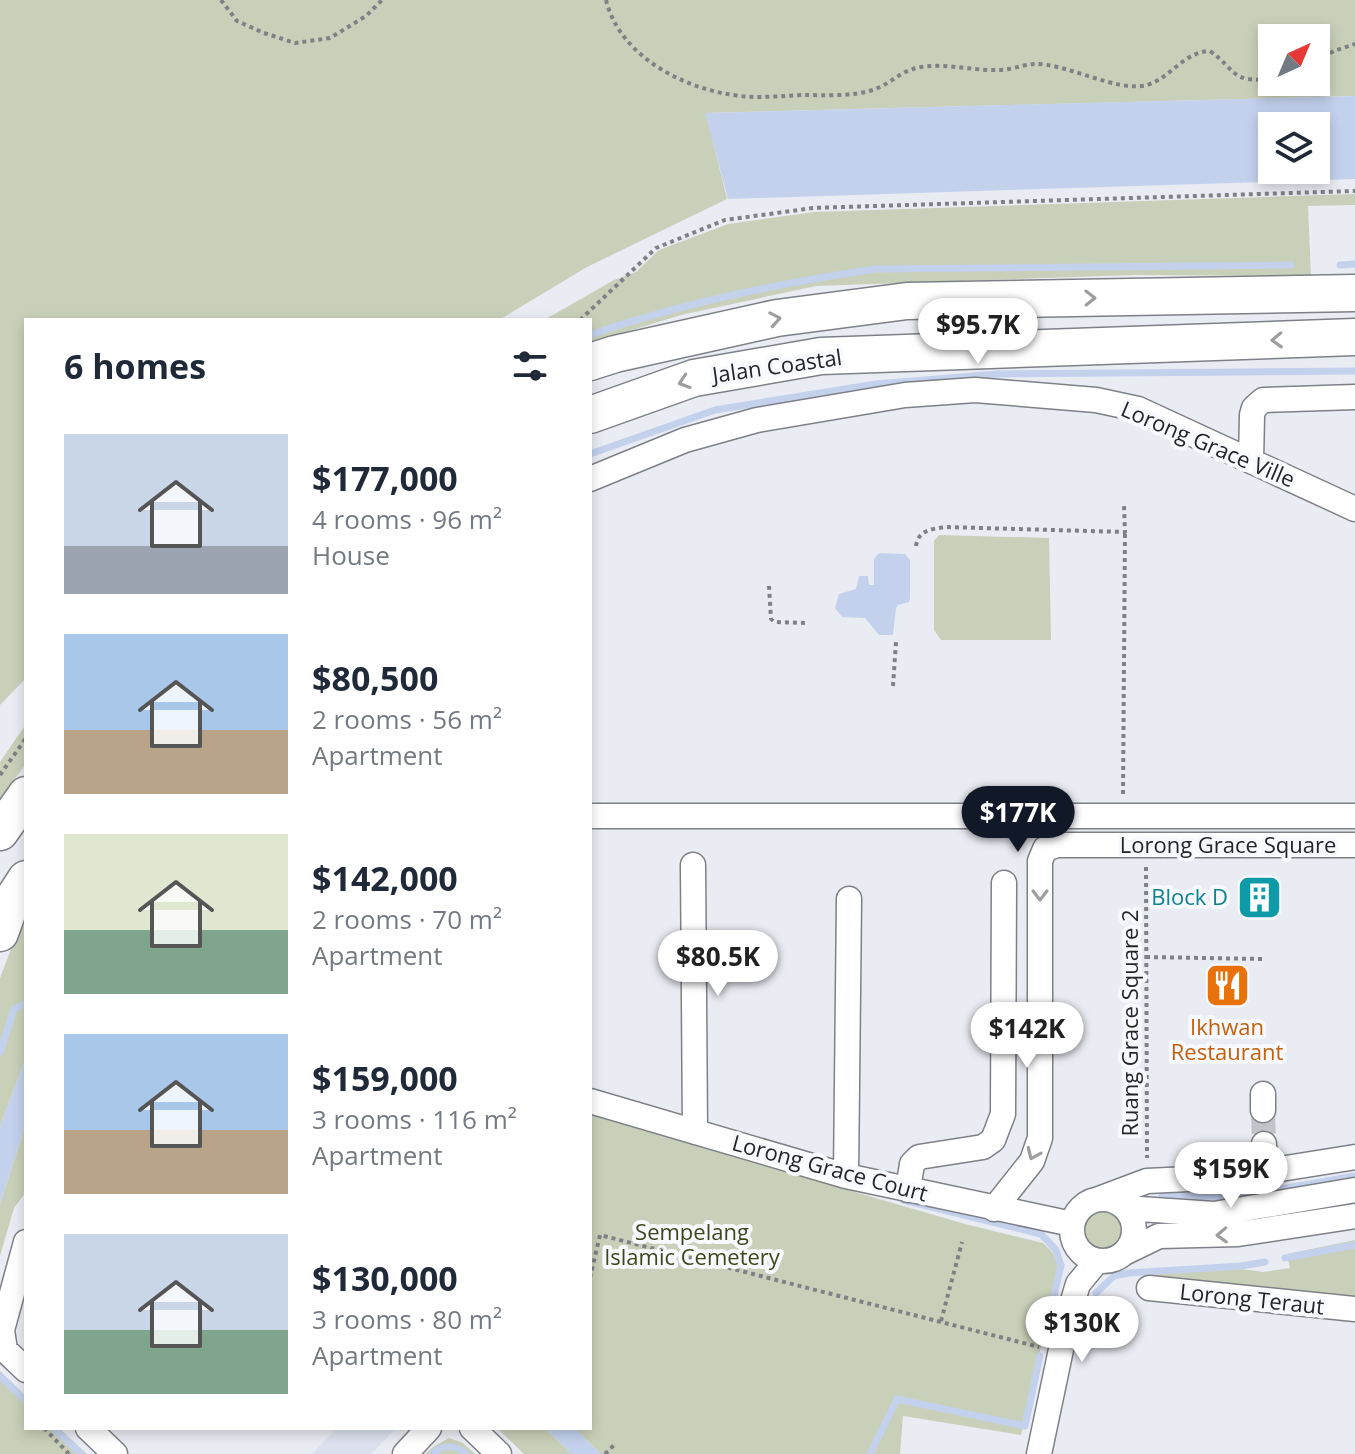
<!DOCTYPE html>
<html lang="en">
<head>
<meta charset="utf-8">
<style>
	:root { --surface:#fff; --page:#f2f2f3; --text:#1f2937; --muted:#747a83; --accent:#111827 }
	body { margin:0; font-family:"Open Sans",sans-serif; background:var(--page); color:var(--text); height:100vh; display:flex; flex-direction:column; font-size:30px; white-space:nowrap }
	* { box-sizing:border-box; margin:0 }
	p { font-size:26px; color:var(--muted) }
	.icon { flex:none; width:44px; height:44px; fill:none; stroke:currentColor; stroke-width:2; stroke-linecap:round; stroke-linejoin:round }
	.map { position:relative; flex:1; overflow:hidden }
	.details { position:absolute; left:24px; top:318px; width:568px; height:1112px; display:flex; flex-direction:column; background:var(--surface); border-radius:0px; box-shadow:0 4px 12px #0003 }
	.details>* { flex:none }
	.needle { width:52px; rotate:44deg }
	.fabs { position:absolute; left:1258px; top:24px; display:grid; gap:16px }
	.fabs a { display:grid; place-items:center; width:72px; height:72px; border-radius:0px; background:var(--surface); box-shadow:0 4px 12px #0003; font-size:40px }
	.price { position:absolute; translate:-50% -68px; padding:0 18px; border-radius:28px; background:#fff; color:#222; font-size:26px; line-height:52px; filter:drop-shadow(0 2px 4px #0008) }
	.price::after { content:''; position:absolute; left:50%; top:48px; width:24px; height:18px; margin-left:-12px; background:inherit; clip-path:polygon(0 0,100% 0,50% 100%) }
	.price.selected { background:var(--accent); color:#fff }
	ul { padding:0; list-style:none }
	li { display:flex; align-items:center; gap:24px; height:200px; padding:0 40px }
	li span { display:grid; place-items:center; flex:none; width:224px; height:160px; border-radius:0px; color:#555 }
	li>.icon { margin-inline-start:auto }
	span .icon { width:96px; height:96px; fill:#fffc; stroke-width:1 }
	li b { font-size:34px }
	h2 { display:flex; justify-content:space-between; align-items:center; height:96px; padding:0 40px; font-size:34px }
	.map>svg:first-child { display:block }
	.built { fill:#dde1ef }
	.green { fill:#c9d0b9; fill-rule:evenodd }
	.water { fill:#c3d1ed; fill-rule:evenodd }
	.lines { fill:none; stroke-linecap:round; stroke-linejoin:round }
	.stream { stroke:#c3d1ed; stroke-width:7 }
	.minor-tunnel { stroke:#c3c4ca; stroke-width:24; stroke-dasharray:24 12; stroke-linecap:butt }
	.minor-casing { stroke:#7e8087; stroke-width:27 }
	.highway-casing { stroke:#7e8087; stroke-width:39 }
	.path { stroke:#808186; stroke-width:4; stroke-dasharray:4 4; stroke-linecap:butt }
	.minor { stroke:#fff; stroke-width:24 }
	.highway { stroke:#fff; stroke-width:36 }
	.oneway { stroke:#9d9d9e }
	.labels { text-anchor:middle; stroke-width:8; stroke-linejoin:round; paint-order:stroke }
	.street-label { font-size:22px; fill:#252528; stroke:#f7f9ff }
	.culture-label { font-size:22px; fill:#0d838f; stroke:#f7f9ff; text-anchor:end }
	.food-label { font-size:22px; fill:#c56008; stroke:#f7f9ff }
	.park-label { font-size:22px; fill:#3d4818; stroke:#f7f9ff }
</style>
</head>
<body>
<div class="map">
<svg width="1355" height="1454" viewBox="0 0 1355 1454">
	<rect width="100%" height="100%" fill="#eaecf3"/>
	<!-- built -->
	<path class="built" d="M 337,1428 L 396,1428 L 371,1454 L 312,1454 Z"/>
	<!-- green -->
	<path class="green" d="M 0,0 L 1355,0 L 1355,96 L 706,113 L 727,199 L 587,267 L 499,320 L 26,320 L 26,678 L 0,705 ZM 1272,38 L 1316,38 L 1316,82 L 1272,82 Z
		M 1355,194 L 1355,205 L 1308,206 L 1311,276 L 1135,275 L 816,286 L 681,315 L 590,343 L 590,320 L 544,320 L 614,280 L 636,272 L 659,250 L 728,224 L 814,212 Z
		M 939,535 L 1049,538 L 1051,640 L 941,640 L 934,630 L 934,541 Z
		M 26,724 L 26,764 L 0,798 L 0,762 Z
		M 24,915 L 26,1058 L 0,1126 L 0,978 Z
		M 590,1115 L 965,1224 L 1043,1243 L 1053,1253 L 1059,1267 L 1021,1435 L 903,1416 L 900,1454 L 601,1454 L 574,1428 L 590,1428 Z
		M 26,1123 L 26,1192 L 14,1208 L 0,1256 L 0,1204 Z
		M1082 1231a21 21 0 1 1 42 0a21 21 0 1 1-42 0Z
		M 1355,1240 L 1355,1299 L 1155,1277 L 1156,1274 L 1241,1269 L 1263,1272 L 1290,1268 L 1287,1254 Z
		M 0,1371 L 26,1396 L 26,1428 L 59,1428 L 87,1454 L 0,1454 Z
		M 497,1428 L 545,1428 L 572,1454 L 524,1454 Z
		M 449,1438 L 463,1443 L 475,1454 L 425,1454 L 433,1447 Z"/>
	<!-- water -->
	<path class="water" d="M 1355,96 L 1355,179 L 728,199 L 705,113 ZM 1316,126 L 1316,170 L 1272,170 L 1272,126 Z
		M 879,553 L 905,554 L 910,560 L 910,599 L 909,602 L 898,605 L 896,608 L 893,635 L 879,635 L 865,618 L 842,617 L 835,608 L 839,594 L 856,589 L 859,576 L 868,576 L 869,585 L 874,585 L 874,559 Z
		M 26,1058 L 26,1123 L 0,1204 L 0,1126 Z
		M 545,1428 L 574,1428 L 601,1454 L 572,1454 Z"/>
	<g class="lines">
		<!-- stream -->
		<path class="stream" d="M 1340,265 L 1355,264
			M 590,335 C 682,303 780,283 876,269 L 1291,265
			M 590,454 L 715,410 L 876,384 L 998,374 L 1355,371
			M 0,1052 L 14,1009 L 26,1004
			M 1162,1196 L 1234,1197 L 1355,1176
			M 903,1200 L 1041,1234 L 1056,1250 L 1061,1266 L 1045,1333
			M 1285,1258 L 1355,1245
			M 1096,1293 L 1114,1276 L 1128,1273 L 1241,1266 L 1265,1262
			M 0,1376 L 26,1401
			M 54,1428 L 81,1454
			M 433,1454 C 443,1444 457,1445 466,1454
			M 870,1454 L 897,1399 L 1025,1426 L 1040,1356"/>
		<!-- minor-tunnel -->
		<path class="minor-tunnel" d="M 1263,1110 L 1264,1144"/>
		<defs>
			<path id="minor" d="M 1251,461 L 1252,415 L 1254,408 L 1263,400 L 1355,397
				M 590,479 L 685,440 L 757,420 L 905,395 L 975,390 L 1096,400 L 1138,409 L 1355,509
				M 590,816 L 1355,816
				M 693,865 L 695,1132
				M 1263,1094 L 1263,1110
				M 590,1101 L 846,1176 L 1072,1224
				M 1264,1144 L 1265,1171
				M 846,1176 L 849,899
				M 908,1190 L 912,1164 L 919,1157 L 983,1147 L 993,1140 L 1003,1114 L 1004,883
				M1072 1230a31 31 0 1 1 62 0a31 31 0 1 1-62 0Z
				M 1099,1199 L 1147,1181 L 1230,1177 L 1355,1157
				M 1125,1208 L 1214,1214 L 1355,1190
				M 994,1209 L 1032,1161 L 1040,1138 L 1040,861 L 1045,849 L 1057,845 L 1355,845
				M 26,1242 L 2,1330 L 5,1350 L 26,1370
				M 1124,1253 L 1159,1236 L 1238,1234 L 1355,1216
				M 1149,1288 L 1355,1309
				M 88,1428 L 115,1454
				M 472,1428 L 499,1454
				M 405,1454 L 429,1428
				M 1039,1454 L 1067,1321 L 1078,1284 L 1097,1261"/>
			<path id="highway" d="M 590,362 L 615,354 L 777,318 L 907,301 L 1355,293
				M 590,415 L 694,378 L 821,356 L 1355,337
				M 0,832 L 26,795
				M 0,933 L 11,902 L 26,879"/>
		</defs>
		<!-- minor casing -->
		<use href="#minor" class="minor-casing"/>
		<!-- highway casing -->
		<use href="#highway" class="highway-casing"/>
		<!-- path -->
		<path class="path" d="M 221,0 L 237,21 L 264,33 L 295,43 L 330,38 L 366,16 L 382,0
			M 606,0 C 621,61 695,95 754,97 C 770,97 786,96 803,95 C 825,95 854,97 875,89 C 888,85 899,73 913,69 C 939,61 970,71 998,70 C 1010,70 1022,65 1034,64 C 1067,63 1117,93 1147,85 C 1171,78 1183,52 1210,51 C 1237,70 1229,83 1272,79
			M 1316,61 L 1334,51 L 1355,44
			M 580,320 L 656,248 L 725,220 L 813,208 L 1355,191
			M 916,546 C 918,530 932,529 945,527 L 1125,532 L 1124,506
			M 769,586 L 771,619 L 775,622 L 808,623
			M 893,686 L 896,642
			M 0,775 L 26,738
			M 1123,794 L 1125,532
			M 1146,867 L 1147,1158
			M 1146,957 L 1262,959
			M 590,1278 L 600,1235 L 1039,1347
			M 941,1321 L 962,1242
			M 44,1428 L 69,1454
			M 605,1454 L 616,1443"/>
		<!-- minor -->
		<use href="#minor" class="minor"/>
		<!-- highway -->
		<use href="#highway" class="highway"/>
	</g>
	<!-- one-way arrows -->
	<defs><path id="oneway-chevron" d="M-2-3.5L2.5 0L-2 3.5" fill="none" stroke-width="1.6" stroke-linecap="round" stroke-linejoin="round" transform="scale(2)"/></defs>
	<g class="oneway">
		<use href="#oneway-chevron" transform="translate(1090 298) rotate(-1)"/>
		<use href="#oneway-chevron" transform="translate(775 319) rotate(-10)"/>
		<use href="#oneway-chevron" transform="translate(1277 340) rotate(178)"/>
		<use href="#oneway-chevron" transform="translate(684 382) rotate(162)"/>
		<use href="#oneway-chevron" transform="translate(1040 895) rotate(90)"/>
		<use href="#oneway-chevron" transform="translate(1033 1154) rotate(114)"/>
		<use href="#oneway-chevron" transform="translate(1222 1235) rotate(178)"/>
	</g>
	<!-- icons -->
	<defs>
		<symbol id="building-square" viewBox="-11 -11 22 22"><rect x="-9" y="-9" width="18" height="18" rx="4" fill="#0f9aa8" stroke="#f7f9ff"/><path d="M-4-6H4V6H1V3H-1V6H-4ZM-2.5-4.3h1.7v1.8h-1.7ZM.8-4.3h1.7v1.8H.8ZM-2.5-1h1.7V.8h-1.7ZM.8-1h1.7V.8H.8Z" fill="#fff"/></symbol>
		<symbol id="restaurant-square" viewBox="-11 -11 22 22"><rect x="-9" y="-9" width="18" height="18" rx="4" fill="#e8710a" stroke="#f7f9ff"/><path d="M-5-6h1v4h1v-4h1v4h1v-4h1v5L-1.5 .5V6h-2V.5L-5-1ZM5-6V6H3V1.5H1.5Q1.5-4 5-6Z" fill="#fff"/></symbol>
	</defs>
	<g fill-rule="evenodd">
		<use href="#building-square" x="1234" y="872" width="51" height="51"/>
		<use href="#restaurant-square" x="1202" y="960" width="51" height="51"/>
	</g>
	<g class="labels">
		<!-- street labels -->
		<g class="street-label">
			<text transform="translate(777 366) rotate(-8)" y="8">Jalan Coastal</text>
			<text transform="translate(1208 444) rotate(23)" y="8">Lorong Grace Ville</text>
			<text x="1228" y="853">Lorong Grace Square</text>
			<text transform="translate(1130 1023) rotate(-90)" y="8">Ruang Grace Square 2</text>
			<text transform="translate(830 1168) rotate(15)" y="8">Lorong Grace Court</text>
			<text transform="translate(1252 1299) rotate(6)" y="8">Lorong Teraut</text>
		</g>
		<!-- culture labels -->
		<g class="culture-label">
			<text x="1228" y="905">Block D</text>
		</g>
		<!-- food labels -->
		<g class="food-label">
			<text x="1227" y="1035">Ikhwan<tspan x="1227" dy="25">Restaurant</tspan></text>
		</g>
		<!-- park labels -->
		<g class="park-label">
			<text x="692" y="1240">Sempelang<tspan x="692" dy="25">Islamic Cemetery</tspan></text>
		</g>
	</g>
</svg>
<div class="fabs">
<a><svg class="needle" viewBox="-14 -14 28 28"><path d="M0-13l5 13h-10z" fill="#e53935"/><path d="M0 13l5-13h-10z" fill="#747a83"/></svg></a>
<a><svg class="icon" aria-label="layers" viewBox="0 0 24 24"><path d="M12 4l9 5-9 5-9-5zM3 14l9 5 9-5"/></svg></a>
</div>
<b class="price" style="left:978px;top:366px">$95.7K</b>
<b class="price selected" style="left:1018px;top:854px">$177K</b>
<b class="price" style="left:718px;top:998px">$80.5K</b>
<b class="price" style="left:1027px;top:1070px">$142K</b>
<b class="price" style="left:1231px;top:1210px">$159K</b>
<b class="price" style="left:1082px;top:1364px">$130K</b>
<section class="details">
<h2>6 homes<svg class="icon" aria-label="filters" viewBox="0 0 24 24"><path d="M4 7h16M4 17h16"/><circle cx="9" cy="7" r="2"/><circle cx="15" cy="17" r="2"/></svg></h2>
<ul>
<li><span style="background:linear-gradient(#c9d6e8 70%,#9aa5b1 0)"><svg class="icon" aria-label="home" viewBox="0 0 24 24"><path d="M3 11l9-7 9 7M6 9v11h12V9"/></svg></span><div><b>$177,000</b><p>4 rooms · 96 m²</p><p>House</p></div></li>
<li><span style="background:linear-gradient(#a9c7e8 60%,#b9a48a 0)"><svg class="icon" aria-label="home" viewBox="0 0 24 24"><path d="M3 11l9-7 9 7M6 9v11h12V9"/></svg></span><div><b>$80,500</b><p>2 rooms · 56 m²</p><p>Apartment</p></div></li>
<li><span style="background:linear-gradient(#dfe7d0 60%,#7fa58c 0)"><svg class="icon" aria-label="home" viewBox="0 0 24 24"><path d="M3 11l9-7 9 7M6 9v11h12V9"/></svg></span><div><b>$142,000</b><p>2 rooms · 70 m²</p><p>Apartment</p></div></li>
<li><span style="background:linear-gradient(#a9c7e8 60%,#b9a48a 0)"><svg class="icon" aria-label="home" viewBox="0 0 24 24"><path d="M3 11l9-7 9 7M6 9v11h12V9"/></svg></span><div><b>$159,000</b><p>3 rooms · 116 m²</p><p>Apartment</p></div></li>
<li><span style="background:linear-gradient(#c9d6e8 60%,#7fa58c 0)"><svg class="icon" aria-label="home" viewBox="0 0 24 24"><path d="M3 11l9-7 9 7M6 9v11h12V9"/></svg></span><div><b>$130,000</b><p>3 rooms · 80 m²</p><p>Apartment</p></div></li>
</ul>
</section>
</div>
</body>
</html>
